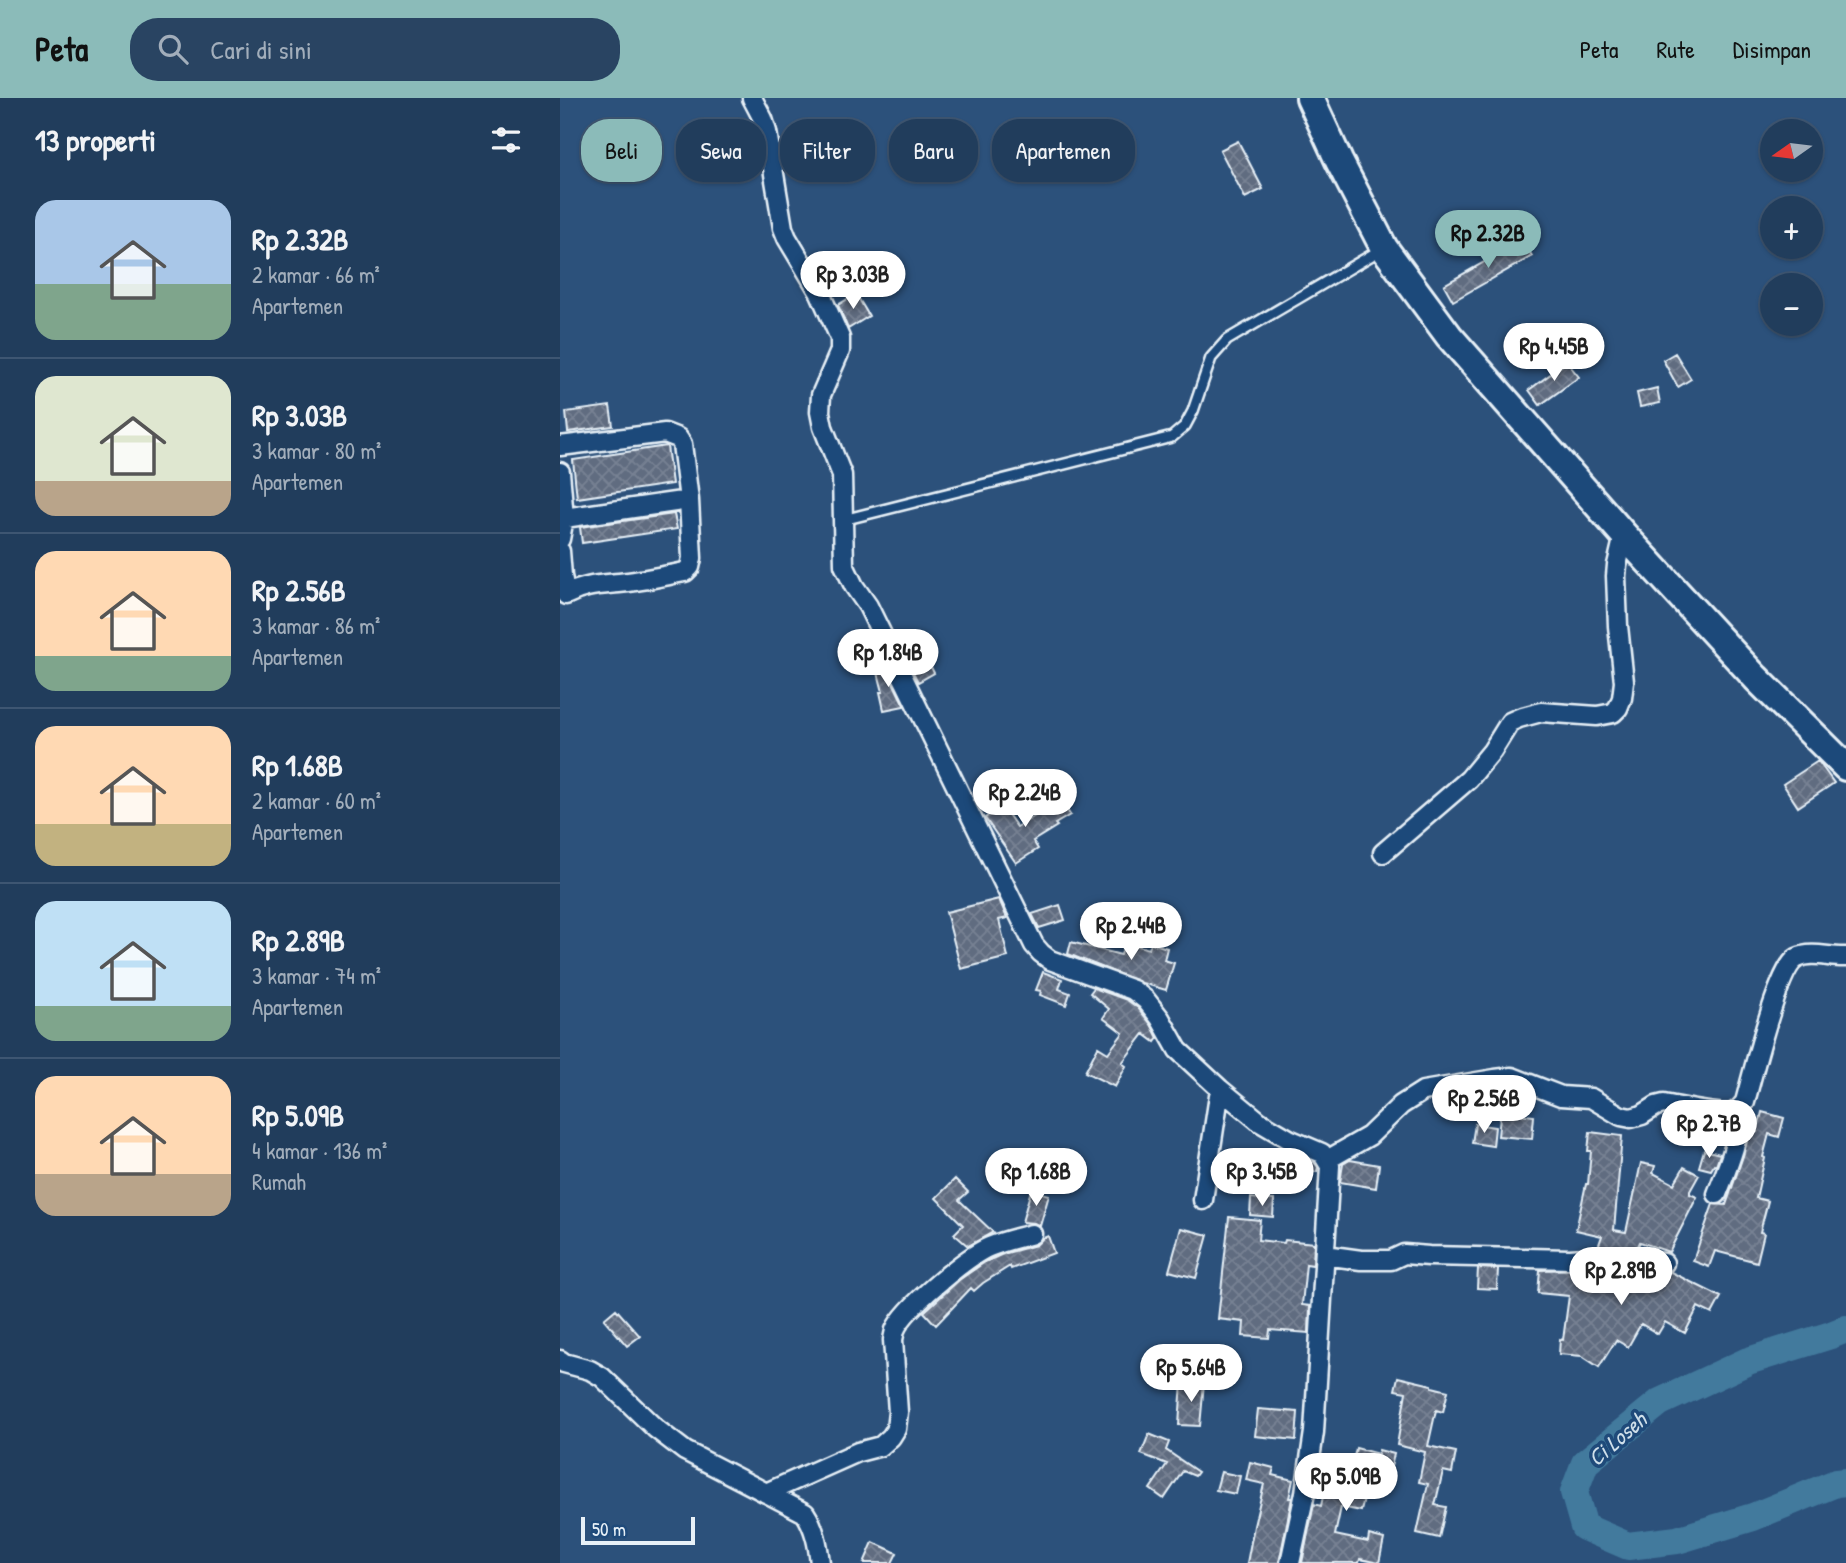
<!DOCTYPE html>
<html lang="id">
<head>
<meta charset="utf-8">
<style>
	:root { --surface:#213d5c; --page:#294462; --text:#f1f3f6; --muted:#a2aebb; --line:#3e5672; --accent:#8bbbb9 }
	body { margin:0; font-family:"Patrick Hand",sans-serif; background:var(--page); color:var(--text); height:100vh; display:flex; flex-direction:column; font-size:26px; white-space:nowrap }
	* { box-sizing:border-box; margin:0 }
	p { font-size:23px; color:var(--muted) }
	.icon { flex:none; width:38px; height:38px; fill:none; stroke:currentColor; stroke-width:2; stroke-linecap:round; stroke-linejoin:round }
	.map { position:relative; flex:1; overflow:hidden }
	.side { display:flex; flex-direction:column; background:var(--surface); width:560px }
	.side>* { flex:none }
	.hud { position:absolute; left:21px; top:21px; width:665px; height:63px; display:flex; gap:14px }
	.needle { width:46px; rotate:256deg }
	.fabs { position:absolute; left:1200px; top:21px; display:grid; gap:14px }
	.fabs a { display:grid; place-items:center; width:63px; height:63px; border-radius:50%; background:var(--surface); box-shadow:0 2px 5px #0004,0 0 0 2px var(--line); font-size:35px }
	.scale { position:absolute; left:21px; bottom:18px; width:114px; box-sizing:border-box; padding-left:7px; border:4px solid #e8f1f8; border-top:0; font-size:19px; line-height:24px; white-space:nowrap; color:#e8f1f8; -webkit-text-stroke:5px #1f4a7a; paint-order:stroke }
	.price { position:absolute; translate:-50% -60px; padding:0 16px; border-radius:24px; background:#fff; color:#222; font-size:23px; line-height:46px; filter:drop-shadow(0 2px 4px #0008) }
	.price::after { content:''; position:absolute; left:50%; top:42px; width:21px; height:16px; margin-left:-10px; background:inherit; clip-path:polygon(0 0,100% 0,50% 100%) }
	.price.on { background:var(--accent); color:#111 }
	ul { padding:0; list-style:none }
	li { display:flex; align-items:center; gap:21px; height:175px; padding:0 35px }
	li+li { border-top:2px solid var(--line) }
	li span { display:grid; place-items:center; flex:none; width:196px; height:140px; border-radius:21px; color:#555 }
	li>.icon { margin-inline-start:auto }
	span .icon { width:84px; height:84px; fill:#fffc; stroke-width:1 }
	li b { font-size:30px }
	h2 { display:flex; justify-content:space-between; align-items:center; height:84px; padding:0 35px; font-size:30px }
	.chip { padding:0 24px; border-radius:28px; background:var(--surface); box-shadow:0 2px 5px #0004,0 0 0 2px var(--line); font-size:24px; line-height:63px }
	.chip.on { background:var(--accent); color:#111 }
	header { display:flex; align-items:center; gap:42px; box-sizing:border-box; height:98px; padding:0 35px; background:var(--accent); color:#111 }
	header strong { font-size:33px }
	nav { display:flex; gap:38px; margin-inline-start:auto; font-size:24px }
	.search { width:490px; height:63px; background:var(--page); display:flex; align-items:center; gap:18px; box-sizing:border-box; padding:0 24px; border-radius:28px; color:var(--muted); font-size:26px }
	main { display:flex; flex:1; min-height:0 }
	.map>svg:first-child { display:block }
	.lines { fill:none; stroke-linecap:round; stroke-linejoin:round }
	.river { stroke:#427a9d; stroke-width:28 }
	.building { fill:url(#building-cross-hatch); stroke:#e8f1f8; stroke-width:2 }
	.lane-casing { stroke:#e8f1f8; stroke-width:14 }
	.street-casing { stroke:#e8f1f8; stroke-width:23 }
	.secondary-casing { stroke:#e8f1f8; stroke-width:32 }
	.lane { stroke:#1f4a7a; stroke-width:9 }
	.street { stroke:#1f4a7a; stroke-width:18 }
	.secondary { stroke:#1f4a7a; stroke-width:26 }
	.labels { text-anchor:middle; stroke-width:7; stroke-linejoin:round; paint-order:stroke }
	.water-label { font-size:23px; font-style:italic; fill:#cfdfea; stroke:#1f4a7a }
</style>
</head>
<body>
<header>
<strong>Peta</strong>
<div class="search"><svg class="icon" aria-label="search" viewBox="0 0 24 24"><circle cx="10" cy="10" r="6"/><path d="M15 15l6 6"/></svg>Cari di sini</div>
<nav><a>Peta</a><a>Rute</a><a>Disimpan</a></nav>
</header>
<main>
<section class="side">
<h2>13 properti<svg class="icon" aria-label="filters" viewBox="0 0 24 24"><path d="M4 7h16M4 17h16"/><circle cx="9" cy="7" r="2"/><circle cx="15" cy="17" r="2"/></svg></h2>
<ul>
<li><span style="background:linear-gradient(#a9c7e8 60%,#7fa58c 0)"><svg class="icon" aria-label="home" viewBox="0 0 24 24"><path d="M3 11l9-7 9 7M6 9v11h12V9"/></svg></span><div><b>Rp 2.32B</b><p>2 kamar · 66 m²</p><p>Apartemen</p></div></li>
<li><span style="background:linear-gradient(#dfe7d0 75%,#b9a48a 0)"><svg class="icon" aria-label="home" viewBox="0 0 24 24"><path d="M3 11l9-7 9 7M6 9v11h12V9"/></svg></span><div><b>Rp 3.03B</b><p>3 kamar · 80 m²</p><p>Apartemen</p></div></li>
<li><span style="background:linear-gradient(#ffd9b3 75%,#7fa58c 0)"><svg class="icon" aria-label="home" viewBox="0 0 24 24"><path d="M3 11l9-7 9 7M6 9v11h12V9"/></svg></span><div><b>Rp 2.56B</b><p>3 kamar · 86 m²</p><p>Apartemen</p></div></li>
<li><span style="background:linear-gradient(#ffd9b3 70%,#c2b280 0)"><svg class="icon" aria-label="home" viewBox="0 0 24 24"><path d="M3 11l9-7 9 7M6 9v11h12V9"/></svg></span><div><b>Rp 1.68B</b><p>2 kamar · 60 m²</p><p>Apartemen</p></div></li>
<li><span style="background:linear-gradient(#bfe0f5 75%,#7fa58c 0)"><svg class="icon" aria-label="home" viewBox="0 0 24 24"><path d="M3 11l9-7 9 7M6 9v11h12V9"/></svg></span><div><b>Rp 2.89B</b><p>3 kamar · 74 m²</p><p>Apartemen</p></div></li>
<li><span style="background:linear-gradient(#ffd9b3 70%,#b9a48a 0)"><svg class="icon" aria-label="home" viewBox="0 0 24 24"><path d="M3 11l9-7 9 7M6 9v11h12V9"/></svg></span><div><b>Rp 5.09B</b><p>4 kamar · 136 m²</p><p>Rumah</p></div></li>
</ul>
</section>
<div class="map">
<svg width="1286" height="1465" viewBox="0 0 1286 1465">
	<defs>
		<pattern id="building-cross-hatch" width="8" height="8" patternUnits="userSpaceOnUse" patternTransform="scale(1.75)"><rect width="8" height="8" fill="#606c80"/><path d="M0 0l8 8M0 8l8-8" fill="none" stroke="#778193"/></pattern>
	</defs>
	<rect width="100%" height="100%" fill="#2c517b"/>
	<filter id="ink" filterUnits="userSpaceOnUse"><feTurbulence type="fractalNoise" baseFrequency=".0143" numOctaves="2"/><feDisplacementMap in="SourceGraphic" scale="14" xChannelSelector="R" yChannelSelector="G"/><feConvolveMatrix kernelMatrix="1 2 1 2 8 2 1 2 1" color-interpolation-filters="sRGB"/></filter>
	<g filter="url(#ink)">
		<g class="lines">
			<!-- river -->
			<path class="river" d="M 1286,1231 L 1271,1237 L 1188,1263 L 1100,1304 L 1025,1365 L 1014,1394 L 1024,1429 L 1068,1448 L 1117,1442 L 1193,1419 L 1276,1385 L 1286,1384"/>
		</g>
		<!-- building -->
		<path class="building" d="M 678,43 L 703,91 L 685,100 L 660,52 Z
			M 963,142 L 972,158 L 893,203 L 884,187 Z
			M 296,196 L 309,218 L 288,231 L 278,207 Z
			M 1115,255 L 1131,281 L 1118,289 L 1103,262 Z
			M 1007,264 L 1019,279 L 980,307 L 969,292 Z
			M 1097,290 L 1100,305 L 1080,309 L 1077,295 Z
			M 50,308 L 53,328 L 8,334 L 6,314 Z
			M 107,348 L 112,386 L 17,400 L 13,362 Z
			M 114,416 L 117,431 L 22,445 L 20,429 Z
			M 357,547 L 361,556 L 364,555 L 374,575 L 358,584 L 342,552 Z
			M 322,562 L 344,607 L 344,608 L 324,612 L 320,594 L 323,594 L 315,563 Z
			M 1258,663 L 1274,685 L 1238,709 L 1223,686 Z
			M 501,702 L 510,717 L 495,726 L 497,728 L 473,743 L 478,751 L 456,765 L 425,720 L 442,708 L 457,729 Z
			M 439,801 L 447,820 L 439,822 L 448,859 L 401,871 L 386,814 Z
			M 500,807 L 505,822 L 479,830 L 472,816 Z
			M 511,844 L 561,857 L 565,844 L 589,851 L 591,845 L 607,850 L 604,862 L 614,865 L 606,892 L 582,885 L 508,856 Z
			M 483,874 L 502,881 L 499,891 L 510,895 L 506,907 L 480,897 L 481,893 L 476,892 Z
			M 534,890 L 567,902 L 578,910 L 591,926 L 598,940 L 595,944 L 584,936 L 562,965 L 566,968 L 555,989 L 525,974 L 538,949 L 548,955 L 563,935 L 543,920 L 549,911 L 530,895 Z
			M 943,991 L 951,991 L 960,994 L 958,1016 L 974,1018 L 972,1041 L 938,1038 Z
			M 1202,1014 L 1224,1020 L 1219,1039 L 1209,1036 L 1203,1059 L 1205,1060 L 1196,1100 L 1208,1103 L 1200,1134 L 1204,1135 L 1197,1164 L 1155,1153 L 1149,1169 L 1133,1163 L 1153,1106 L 1166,1107 L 1183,1058 L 1190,1032 L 1197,1034 Z
			M 915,1026 L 935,1029 L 933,1048 L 912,1045 Z
			M 1030,1034 L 1062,1038 L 1054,1132 L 1066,1134 L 1081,1065 L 1095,1068 L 1093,1075 L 1114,1086 L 1124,1069 L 1139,1077 L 1130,1093 L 1130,1096 L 1137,1099 L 1109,1154 L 1080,1144 L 1076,1152 L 1038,1149 L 1042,1138 L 1016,1132 L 1026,1086 L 1028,1086 L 1031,1053 L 1028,1053 Z
			M 1144,1052 L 1160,1056 L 1156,1068 L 1154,1067 L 1151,1072 L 1139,1069 Z
			M 732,1055 L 754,1064 L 758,1069 L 757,1074 L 730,1071 Z
			M 790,1062 L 819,1067 L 816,1090 L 780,1084 L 783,1066 Z
			M 395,1081 L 408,1094 L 399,1102 L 433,1134 L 408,1148 L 394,1136 L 403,1127 L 376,1100 Z
			M 471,1092 L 489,1097 L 480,1128 L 474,1125 L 462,1124 Z
			M 691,1100 L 714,1102 L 713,1119 L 690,1117 Z
			M 669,1119 L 700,1122 L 698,1142 L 724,1145 L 725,1142 L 754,1145 L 753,1167 L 746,1166 L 742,1207 L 750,1208 L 749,1235 L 710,1232 L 709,1240 L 683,1238 L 684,1224 L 658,1221 Z
			M 621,1130 L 648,1137 L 636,1180 L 609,1173 Z
			M 488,1138 L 494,1155 L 451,1171 L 450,1168 L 423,1185 L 414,1193 L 411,1190 L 376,1227 L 364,1214 L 399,1182 L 425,1164 L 443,1156 L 476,1147 L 483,1140 Z
			M 918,1170 L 938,1171 L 937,1191 L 917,1190 Z
			M 1025,1171 L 1103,1176 L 1111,1174 L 1161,1199 L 1152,1216 L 1138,1209 L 1125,1235 L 1105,1224 L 1098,1236 L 1081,1226 L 1068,1249 L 1056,1242 L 1039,1269 L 1022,1258 L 999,1256 L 1000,1241 L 1003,1242 L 1009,1198 L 978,1195 L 980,1172 Z
			M 56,1211 L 80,1238 L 67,1248 L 44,1221 Z
			M 838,1279 L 872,1287 L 872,1289 L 888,1293 L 883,1314 L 876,1312 L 868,1348 L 896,1354 L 892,1375 L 883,1373 L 875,1407 L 886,1409 L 879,1440 L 857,1435 L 868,1386 L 859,1384 L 865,1354 L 837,1347 L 846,1294 L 835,1292 Z
			M 622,1283 L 644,1285 L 640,1328 L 619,1327 Z
			M 698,1311 L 738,1314 L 736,1342 L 695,1338 Z
			M 589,1336 L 609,1344 L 606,1352 L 638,1374 L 635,1378 L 623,1373 L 604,1401 L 590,1391 L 607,1366 L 581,1356 Z
			M 796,1350 L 818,1356 L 819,1352 L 834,1356 L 828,1382 L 810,1378 L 801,1413 L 781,1409 L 775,1437 L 808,1444 L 809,1437 L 824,1441 L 819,1465 L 800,1461 L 799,1465 L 742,1465 L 754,1406 L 761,1408 L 768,1375 L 789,1380 Z
			M 690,1364 L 714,1370 L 712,1377 L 733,1382 L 729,1400 L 732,1400 L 719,1465 L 687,1465 L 694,1428 L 704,1386 L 686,1382 Z
			M 661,1374 L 680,1378 L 676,1396 L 656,1392 Z
			M 313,1444 L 337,1455 L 332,1465 L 304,1465 Z"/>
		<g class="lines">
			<defs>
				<path id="lane" d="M 283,422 L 612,339 L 625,328 L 633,313 L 651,260 L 667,242 L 822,151"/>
				<path id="street" d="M 192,0 L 203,21 L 207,34 L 223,130 L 227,140 L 260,195 L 280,240 L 280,253 L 261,297 L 260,314 L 263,329 L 282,377 L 284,467 L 294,488 L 308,508 L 474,847 L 481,855 L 490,862 L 573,892 L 586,902 L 600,920 L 618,952 L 660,991 L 700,1024 L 729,1041 L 762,1055 L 770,1068 L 754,1334 L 745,1395 L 730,1465
					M 0,348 L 105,335 L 118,340 L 122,346 L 129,402 L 132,460 L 130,469 L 125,474 C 103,478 81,483 59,485 C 40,487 24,487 6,497 L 2,478 L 0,453
					M 0,374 L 4,420 L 0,441
					M 4,420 L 129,402
					M 823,755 L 909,681 L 932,653 L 950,624 L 959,620 L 981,614 L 1037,618 L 1053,615 L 1058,610 L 1062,600 L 1064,584 L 1058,528 L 1056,478 L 1057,467 L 1064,437
					M 767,1062 L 809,1038 L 841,1007 L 863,993 L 935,981 L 952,979 L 1001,998 L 1031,1000 L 1061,1018 L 1071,1020 L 1082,1017 L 1096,1008 L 1104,1006 C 1121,1009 1157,1018 1172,1015 C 1178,1013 1182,1008 1185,1004 C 1192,979 1218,870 1237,860 C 1252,853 1270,860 1286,859
					M 1157,1096 C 1168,1068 1180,1041 1180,1010
					M 643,1102 L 660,991
					M 765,1157 L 801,1162 L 831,1162 L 844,1156 L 869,1158 L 1010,1161 L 1025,1160 L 1104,1165
					M 0,1262 L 4,1265 L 30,1272 L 42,1279 L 95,1330 L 125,1353 L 245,1415 C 255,1430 258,1447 260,1465
					M 206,1395 L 298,1354 L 321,1348 L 331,1339 L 336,1331 L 338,1314 L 333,1242 C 333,1241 335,1233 335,1232 C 344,1210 408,1158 429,1149 C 443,1143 458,1140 472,1136"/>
				<path id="secondary" d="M 750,0 L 779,63 L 824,150 L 889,238 L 1064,437 L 1196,580 L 1286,669"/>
			</defs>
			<!-- lane casing -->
			<use href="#lane" class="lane-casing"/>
			<!-- street casing -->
			<use href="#street" class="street-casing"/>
			<!-- secondary casing -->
			<use href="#secondary" class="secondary-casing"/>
			<!-- lane -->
			<use href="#lane" class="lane"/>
			<!-- street -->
			<use href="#street" class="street"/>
			<!-- secondary -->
			<use href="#secondary" class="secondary"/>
		</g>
	</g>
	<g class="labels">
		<!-- water labels -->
		<g class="water-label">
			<text transform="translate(1057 1341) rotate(-41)" y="8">Ci Loseh</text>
		</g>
	</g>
</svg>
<div class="fabs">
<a><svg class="needle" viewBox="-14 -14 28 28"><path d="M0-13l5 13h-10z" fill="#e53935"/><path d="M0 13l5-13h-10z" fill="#a2aebb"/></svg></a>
<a>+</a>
<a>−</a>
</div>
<div class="scale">50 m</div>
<b class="price on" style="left:928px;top:172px">Rp 2.32B</b>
<b class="price" style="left:293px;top:213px">Rp 3.03B</b>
<b class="price" style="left:994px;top:285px">Rp 4.45B</b>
<b class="price" style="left:328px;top:591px">Rp 1.84B</b>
<b class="price" style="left:465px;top:731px">Rp 2.24B</b>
<b class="price" style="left:571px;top:864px">Rp 2.44B</b>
<b class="price" style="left:924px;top:1037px">Rp 2.56B</b>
<b class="price" style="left:1149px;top:1062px">Rp 2.7B</b>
<b class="price" style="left:476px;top:1110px">Rp 1.68B</b>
<b class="price" style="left:702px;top:1110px">Rp 3.45B</b>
<b class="price" style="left:1061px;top:1209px">Rp 2.89B</b>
<b class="price" style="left:631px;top:1306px">Rp 5.64B</b>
<b class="price" style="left:786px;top:1415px">Rp 5.09B</b>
<div class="hud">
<a class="chip on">Beli</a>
<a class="chip">Sewa</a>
<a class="chip">Filter</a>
<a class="chip">Baru</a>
<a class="chip">Apartemen</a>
</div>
</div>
</main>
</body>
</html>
